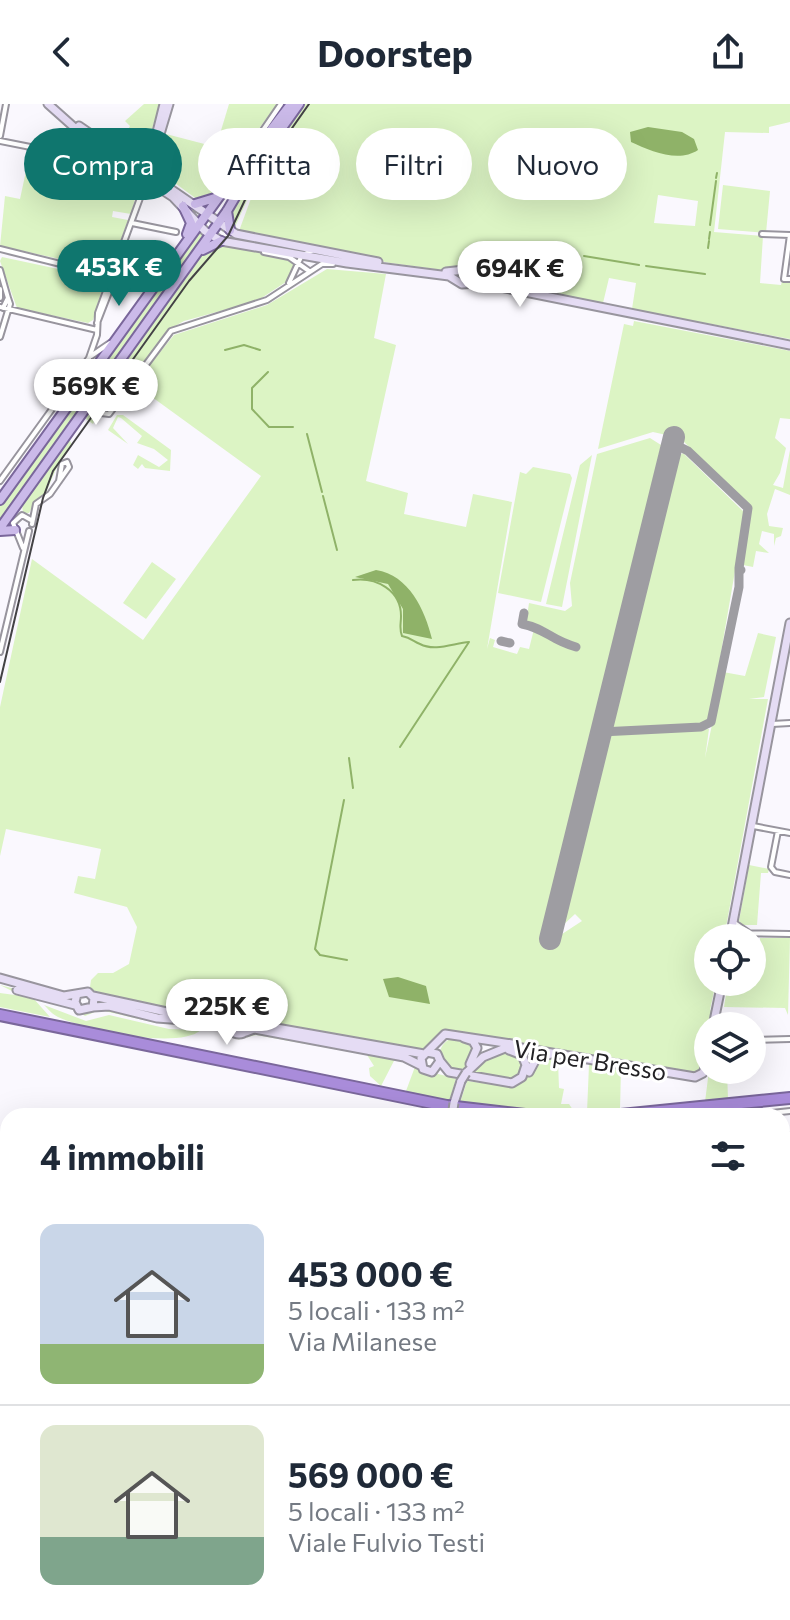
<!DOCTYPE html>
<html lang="it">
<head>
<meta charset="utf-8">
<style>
	:root { --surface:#fff; --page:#f6f6f7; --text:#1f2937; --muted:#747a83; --line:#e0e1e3; --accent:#0f766e }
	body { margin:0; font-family:Commissioner,sans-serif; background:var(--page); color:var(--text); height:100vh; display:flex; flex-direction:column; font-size:30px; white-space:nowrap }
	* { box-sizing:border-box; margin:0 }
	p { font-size:26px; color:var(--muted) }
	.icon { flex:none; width:44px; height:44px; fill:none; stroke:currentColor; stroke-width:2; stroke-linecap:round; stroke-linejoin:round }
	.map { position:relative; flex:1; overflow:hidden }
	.side { position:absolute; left:0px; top:1004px; width:790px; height:512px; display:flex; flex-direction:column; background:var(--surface); border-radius:24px 24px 0 0; box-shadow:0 8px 32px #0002 }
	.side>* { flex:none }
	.banner { position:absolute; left:24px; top:24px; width:742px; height:72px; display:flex; gap:16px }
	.tools { position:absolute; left:694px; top:820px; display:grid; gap:16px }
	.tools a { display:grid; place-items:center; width:72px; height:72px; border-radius:50%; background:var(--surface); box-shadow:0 8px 32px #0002; font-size:40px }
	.price { position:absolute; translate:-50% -68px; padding:0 18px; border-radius:28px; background:#fff; color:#222; font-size:26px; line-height:52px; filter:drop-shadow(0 2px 4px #0008) }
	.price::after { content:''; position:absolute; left:50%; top:48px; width:24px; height:18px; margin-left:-12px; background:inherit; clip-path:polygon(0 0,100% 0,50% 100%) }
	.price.on { background:var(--accent); color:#fff }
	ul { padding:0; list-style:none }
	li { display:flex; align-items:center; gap:24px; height:200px; padding:0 40px }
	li+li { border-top:2px solid var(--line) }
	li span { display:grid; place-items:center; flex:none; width:224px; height:160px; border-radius:16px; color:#555 }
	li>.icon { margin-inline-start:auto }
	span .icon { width:96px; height:96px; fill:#fffc; stroke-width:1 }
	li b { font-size:34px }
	h2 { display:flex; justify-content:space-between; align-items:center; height:96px; padding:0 40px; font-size:34px }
	.pill { padding:0 28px; border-radius:36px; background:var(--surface); box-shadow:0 8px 32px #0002; font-size:28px; line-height:72px }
	.pill.on { background:var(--accent); color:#fff }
	header { display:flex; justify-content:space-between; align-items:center; height:104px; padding:0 40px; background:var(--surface); font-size:36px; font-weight:700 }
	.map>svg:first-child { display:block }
	.green { fill:#dcf4c4; fill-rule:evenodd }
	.water { fill:#8fb268 }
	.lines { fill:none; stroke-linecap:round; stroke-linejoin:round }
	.stream { stroke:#8fb268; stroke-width:2 }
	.taxiway { stroke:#9e9da2; stroke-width:9 }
	.runway { stroke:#9e9da2; stroke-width:22 }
	.street-casing { stroke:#98959e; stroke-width:8 }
	.secondary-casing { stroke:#98959e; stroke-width:11 }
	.primary-casing { stroke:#7a679b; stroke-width:12 }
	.highway-casing { stroke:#7a679b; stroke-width:14 }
	.street { stroke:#fff; stroke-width:4 }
	.secondary { stroke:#e5dcf4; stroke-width:7 }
	.primary { stroke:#cbbae9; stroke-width:8 }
	.highway { stroke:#a98cda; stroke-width:10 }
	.tram { stroke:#434245; stroke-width:2 }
	.secondary-bridge-casing { stroke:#98959e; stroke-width:11; stroke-linecap:butt }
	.secondary-bridge { stroke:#e5dcf4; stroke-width:7 }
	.labels { text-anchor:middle; stroke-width:6; stroke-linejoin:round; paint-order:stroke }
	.street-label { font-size:24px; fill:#232225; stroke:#fff }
</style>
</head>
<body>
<header><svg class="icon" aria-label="back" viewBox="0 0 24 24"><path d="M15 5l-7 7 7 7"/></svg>Doorstep<svg class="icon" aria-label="share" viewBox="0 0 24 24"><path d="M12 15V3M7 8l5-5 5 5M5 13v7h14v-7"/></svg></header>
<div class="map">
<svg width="790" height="1516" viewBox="0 0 790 1516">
	<rect width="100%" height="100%" fill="#faf8fe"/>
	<!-- green -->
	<path class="green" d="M 144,0 L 160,0 L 142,56 L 119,41 L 130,22 L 125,17 Z
		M 229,0 L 277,0 L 212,89 L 198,96 L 160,68 L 158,59 L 166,30 L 216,43 Z
		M 303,0 L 790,0 L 790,18 L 769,23 L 769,29 L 725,28 L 714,128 L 763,132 L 760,179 L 781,181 L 782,177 L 790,178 L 790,235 L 632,205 L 636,179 L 609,174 L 603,199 L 506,181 L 472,170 L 390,159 L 239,127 L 253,89 L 297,22 L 252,85 L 235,123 L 229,110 ZM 658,91 L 698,97 L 695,122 L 654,119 Z
		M 29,53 L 57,59 L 60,63 L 68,54 L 122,63 L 140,76 L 131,110 L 113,107 L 112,113 L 128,116 L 110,166 L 0,142 L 5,92 L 20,95 Z
		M 723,81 L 770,87 L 766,129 L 718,125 Z
		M 199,124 L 206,130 L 0,419 L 0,400 Z
		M 216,138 L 289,156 L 295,162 L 292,174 L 257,197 L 184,217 L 168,226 L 118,291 L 102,299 L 93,320 L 86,315 L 87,308 L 207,143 Z
		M 2,153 L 105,175 L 93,216 L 88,219 L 17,204 L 0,157 Z
		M 327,165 L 386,170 L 374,234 L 396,241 L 366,377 L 408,389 L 404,410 L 466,423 L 473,390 L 512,398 L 487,545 L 490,534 L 495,536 L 493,543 L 517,550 L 520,543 L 529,545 L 535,521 L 526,519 L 529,499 L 565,507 L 572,502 L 570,479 L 597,350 L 650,334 L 661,341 L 544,833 L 557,837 L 559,832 L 582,817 L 575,810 L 561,823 L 608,630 L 709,625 L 705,654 L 723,568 L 745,572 L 758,529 L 776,533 L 764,593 L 749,595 L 768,595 L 724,834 L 708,834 L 708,878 L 716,878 L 710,906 L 714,908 L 712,922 L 708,922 L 704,962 L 695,970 L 452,927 C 437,928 433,942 421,948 L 258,918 L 239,905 L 227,912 L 162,905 L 98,892 L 90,883 L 91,876 L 98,869 L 113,869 L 129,860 L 137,823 L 127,803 L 74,789 L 78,772 L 95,775 L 101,745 L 6,725 L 0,752 L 0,603 L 32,455 L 143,536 L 261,372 L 134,280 L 174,231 L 267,201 Z
		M 634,217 L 790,247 L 790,315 L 780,314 L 775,334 L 786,344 L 780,369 L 773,381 L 783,384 L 790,346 L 790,391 L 775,385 L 767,410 L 769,422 L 783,424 L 781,432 L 776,434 L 774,442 L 774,430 L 762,427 L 759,440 L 769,449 L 756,447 L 753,463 L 743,461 L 751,404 L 680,334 L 653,328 L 598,345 L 624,220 L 633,222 Z
		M 117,311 L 123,311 L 171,346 L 170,367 L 145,364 L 142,360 L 138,365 L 133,361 L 138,351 L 159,363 L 168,356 L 154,345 L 137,339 L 142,332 L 121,314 L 118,313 L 113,324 L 128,340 L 108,326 Z
		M 69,335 L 72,341 L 56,365 L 45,391 L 36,396 L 29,409 L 23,409 L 22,400 Z
		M 683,349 L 745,409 L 709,618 L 692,623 L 610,624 L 676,354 Z
		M 592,351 L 562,503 L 546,500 L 580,361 Z
		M 533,363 L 570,370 L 572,374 L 541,498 L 498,489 L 520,368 L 526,370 Z
		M 152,458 L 176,475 L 146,515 L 123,499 Z
		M 749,761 L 769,765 L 768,769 L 761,769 L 757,821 L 742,821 L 739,817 Z
		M 760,834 L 790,834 L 788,911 L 785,904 L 724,903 L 728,878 L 752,878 L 752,849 L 760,846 Z
		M 0,881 L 68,899 L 83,909 L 100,903 L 163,917 L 214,920 L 156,919 L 100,906 L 85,912 L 69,902 L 34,895 L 50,913 L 0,903 L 0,889 L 22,892 Z
		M 44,901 L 86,917 L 109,911 L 169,925 L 201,926 C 178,946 86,926 58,913 C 52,910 49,906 44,901 Z
		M 250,928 L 396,953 L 381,982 L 370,972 L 369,964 L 374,962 L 367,951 L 256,931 L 237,936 Z
		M440 950a16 16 0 1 1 32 0a16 16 0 1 1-32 0Z
		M 503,947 L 521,953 L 525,965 L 513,977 L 470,970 L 482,958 Z
		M 544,952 L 566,954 L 558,957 L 559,984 L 564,985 L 561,1000 L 569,1000 L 575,1009 L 460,999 L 467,977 L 514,983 C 530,977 531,961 544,952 Z
		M 592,958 L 621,964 L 620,1006 L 587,1008 L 589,961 Z
		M 416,960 C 429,969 441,970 456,975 L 449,998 L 406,987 Z
		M 709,966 L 727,966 L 728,995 L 705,998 Z
		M 554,1508 L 653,1508 L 654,1516 L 554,1513 Z"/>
	<!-- water -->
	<path class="water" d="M 648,23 L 682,28 L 694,35 L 698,46 C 679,59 650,47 631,38 L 630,28 Z
		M 376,466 C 409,471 425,506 432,535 L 403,529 L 403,505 L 388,480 L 355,473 Z
		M 398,873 L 426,882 L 430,900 L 389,893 L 383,875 Z"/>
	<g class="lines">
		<!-- stream -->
		<path class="stream" d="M 716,74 L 717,69
			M 710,121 L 716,77
			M 709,135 L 710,128
			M 708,144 L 709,137
			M 584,152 L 639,161
			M 646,162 L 705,170
			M 225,246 L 244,241 L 260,246
			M 268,268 L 252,284 L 252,305 L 269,323 L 293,323
			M 307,330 L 322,388
			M 323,392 L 337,446
			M 353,476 C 376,473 401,486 401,512 C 401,520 399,525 402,532 C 411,534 413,537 420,540 C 435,548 454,539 469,538
			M 400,643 L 469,538
			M 349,654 L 353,684
			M 344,696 L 315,845 L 320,851 L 347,856"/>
		<!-- taxiway -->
		<path class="taxiway" d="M 672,339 L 688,347 L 748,404 L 739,464 L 741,466
			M 524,509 L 522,520 C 547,525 550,536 576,543
			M 501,537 L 510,539
			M 601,628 L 701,623 L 711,618 L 739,483 L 739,464"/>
		<!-- runway -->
		<path class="runway" d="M 550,835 L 674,333"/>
		<defs>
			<path id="street" d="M 0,32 L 6,0
				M 0,37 L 106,58 L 115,56
				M 219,90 L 281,0
				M 132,119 L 176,128
				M 762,130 L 790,131 L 784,175 L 790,175
				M 0,145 L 113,173
				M 264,148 L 289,153 L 309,167
				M 0,166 L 8,194 L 3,204
				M 289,179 L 302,151 L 312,147
				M 0,185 L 0,194
				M 0,203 L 97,226
				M 97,219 L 111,183
				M 0,233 L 10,200 L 8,194
				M 91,252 L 110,239
				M 120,294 L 102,302 L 101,309 L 109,310 L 171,227 L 267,196 L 322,160 L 333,160
				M 0,377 L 89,254 L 97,231 L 98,209 L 147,75
				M 32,420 L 36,400 L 50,390 L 69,363 L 67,358 L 62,360 L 59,377
				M 23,444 L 13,419 L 22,411 L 31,416
				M 0,548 L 29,427
				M 772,620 L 790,619
				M 753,722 L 790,729
				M 778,727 L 771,763 L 775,768 L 790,771
				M 733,818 L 749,829
				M 731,829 L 790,830
				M 752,936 L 790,935
				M 744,1012 L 790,1007
				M 782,1031 L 790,1031
				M 0,1038 L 6,1041 L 2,1048
				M 782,1050 L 790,1049
				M 0,1085 L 8,1084
				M 782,1094 L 790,1096
				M 782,1131 L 790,1123
				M 0,1138 L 8,1137
				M 782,1162 L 790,1160
				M 782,1200 L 790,1194
				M 0,1209 L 8,1207
				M 782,1246 L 790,1241
				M 0,1267 L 8,1294
				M 782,1277 L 790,1282
				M 0,1299 L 8,1299
				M 0,1332 L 8,1332
				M 782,1396 L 790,1395
				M 0,1403 L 2,1419
				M 782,1447 L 790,1448
				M 0,1452 L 8,1451
				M 3,1471 L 8,1471
				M 5,1491 L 8,1490
				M 30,1508 L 31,1516
				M 80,1508 L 80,1516
				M 655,1508 L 656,1516
				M 677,1508 L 677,1516
				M 700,1508 L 701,1516
				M 754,1508 L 755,1516
				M 776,1508 L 776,1516
				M 0,1510 L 18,1508
				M 552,1511 L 552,1508
				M 504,1512 L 505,1508
				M 85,1516 L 85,1508
				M 210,1516 L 210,1513
				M 234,1516 L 234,1508
				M 356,1516 L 357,1508
				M 373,1516 L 373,1508
				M 406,1516 L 406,1508
				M 552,1516 L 575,1516"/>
			<path id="secondary" d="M 48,0 L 94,41 L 173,93 L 205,127 L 221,137 L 347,159 L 449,172 L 462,180 L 480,179 L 790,241
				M 79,22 L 236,130 L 378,158
				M 149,60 L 164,0
				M 148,70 L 169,0
				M 446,168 L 464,166 L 482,176
				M 730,834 L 790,519
				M 0,874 L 64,892 L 88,888 L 94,894 L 93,903 L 79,906 L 75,898 L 77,890
				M 17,886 L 75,901
				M 93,892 L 176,910 L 232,913
				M 93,903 L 109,902 L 157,914 L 197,917
				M229 920a10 10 0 1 1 20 0a10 10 0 1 1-20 0Z
				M 248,915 L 265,922 L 424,950
				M 209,917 L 231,926
				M 713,922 L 722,878
				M 246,928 L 254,925 L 404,953 L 420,961
				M 464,934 L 473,937 L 477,944 L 470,960
				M 427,948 L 437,950 L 440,957 L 432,968 L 423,965 L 421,954 L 445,930 L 512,940
				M 440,957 L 449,968 L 512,979 L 522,973 L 526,961 L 522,951 L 509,946
				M 529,968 L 537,953 L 551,950
				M 466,969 L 483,953 L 510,942 L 695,973 L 703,969 L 708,955
				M 454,999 L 461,977
				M 782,1333 L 790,1332
				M 480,1508 L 483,1516
				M 489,1508 L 491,1516"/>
			<path id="primary" d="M 195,100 L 218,93
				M 183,102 L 191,119 L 187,130
				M 227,107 L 230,126
				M 203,146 L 221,137
				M 0,396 L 219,93 L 291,0
				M 0,424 L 227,107 L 247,73 L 299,0
				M 0,427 L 15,426"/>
			<path id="highway" d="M 0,911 L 447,1002 L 534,1012
				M 611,1012 L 790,994"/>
		</defs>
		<!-- street casing -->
		<use href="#street" class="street-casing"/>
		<!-- secondary casing -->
		<use href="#secondary" class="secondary-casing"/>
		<!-- primary casing -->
		<use href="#primary" class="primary-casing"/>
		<!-- highway casing -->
		<use href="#highway" class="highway-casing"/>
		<!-- street -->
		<use href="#street" class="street"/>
		<!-- secondary -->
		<use href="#secondary" class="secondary"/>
		<!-- primary -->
		<use href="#primary" class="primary"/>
		<!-- highway -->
		<use href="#highway" class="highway"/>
		<!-- tram -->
		<path class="tram" d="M 0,578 L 43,394 L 53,367 L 189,177 L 228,132 L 252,81 L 309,0
			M 0,1514 L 25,1512 L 33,1516"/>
		<defs>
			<path id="secondary-bridge" d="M 461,977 L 466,969
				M 452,1012 L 454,999"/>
		</defs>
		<!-- secondary-bridge casing -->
		<use href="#secondary-bridge" class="secondary-bridge-casing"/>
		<!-- secondary-bridge -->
		<use href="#secondary-bridge" class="secondary-bridge"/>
	</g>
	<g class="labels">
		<!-- street labels -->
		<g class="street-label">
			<text transform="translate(590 957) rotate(9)" y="8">Via per Bresso</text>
		</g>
	</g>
</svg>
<div class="tools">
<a><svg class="icon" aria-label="locate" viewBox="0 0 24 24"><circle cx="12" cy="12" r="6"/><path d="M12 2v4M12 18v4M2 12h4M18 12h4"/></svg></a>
<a><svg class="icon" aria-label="layers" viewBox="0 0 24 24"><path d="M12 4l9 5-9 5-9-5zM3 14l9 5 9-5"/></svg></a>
</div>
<b class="price on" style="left:119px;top:204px">453K €</b>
<b class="price" style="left:520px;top:205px">694K €</b>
<b class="price" style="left:96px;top:323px">569K €</b>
<b class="price" style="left:227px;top:943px">225K €</b>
<div class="banner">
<a class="pill on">Compra</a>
<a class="pill">Affitta</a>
<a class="pill">Filtri</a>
<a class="pill">Nuovo</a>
</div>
<section class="side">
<h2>4 immobili<svg class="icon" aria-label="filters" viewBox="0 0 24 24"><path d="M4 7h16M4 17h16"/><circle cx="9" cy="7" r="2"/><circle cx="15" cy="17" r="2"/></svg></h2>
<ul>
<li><span style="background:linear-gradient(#c9d6e8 75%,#8fb573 0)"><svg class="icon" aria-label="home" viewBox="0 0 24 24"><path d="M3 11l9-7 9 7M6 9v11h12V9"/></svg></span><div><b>453 000 €</b><p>5 locali · 133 m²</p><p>Via Milanese</p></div></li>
<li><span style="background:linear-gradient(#dfe7d0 70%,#7fa58c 0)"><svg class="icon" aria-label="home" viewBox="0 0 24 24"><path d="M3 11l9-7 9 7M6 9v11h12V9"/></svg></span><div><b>569 000 €</b><p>5 locali · 133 m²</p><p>Viale Fulvio Testi</p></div></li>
</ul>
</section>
</div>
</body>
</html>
